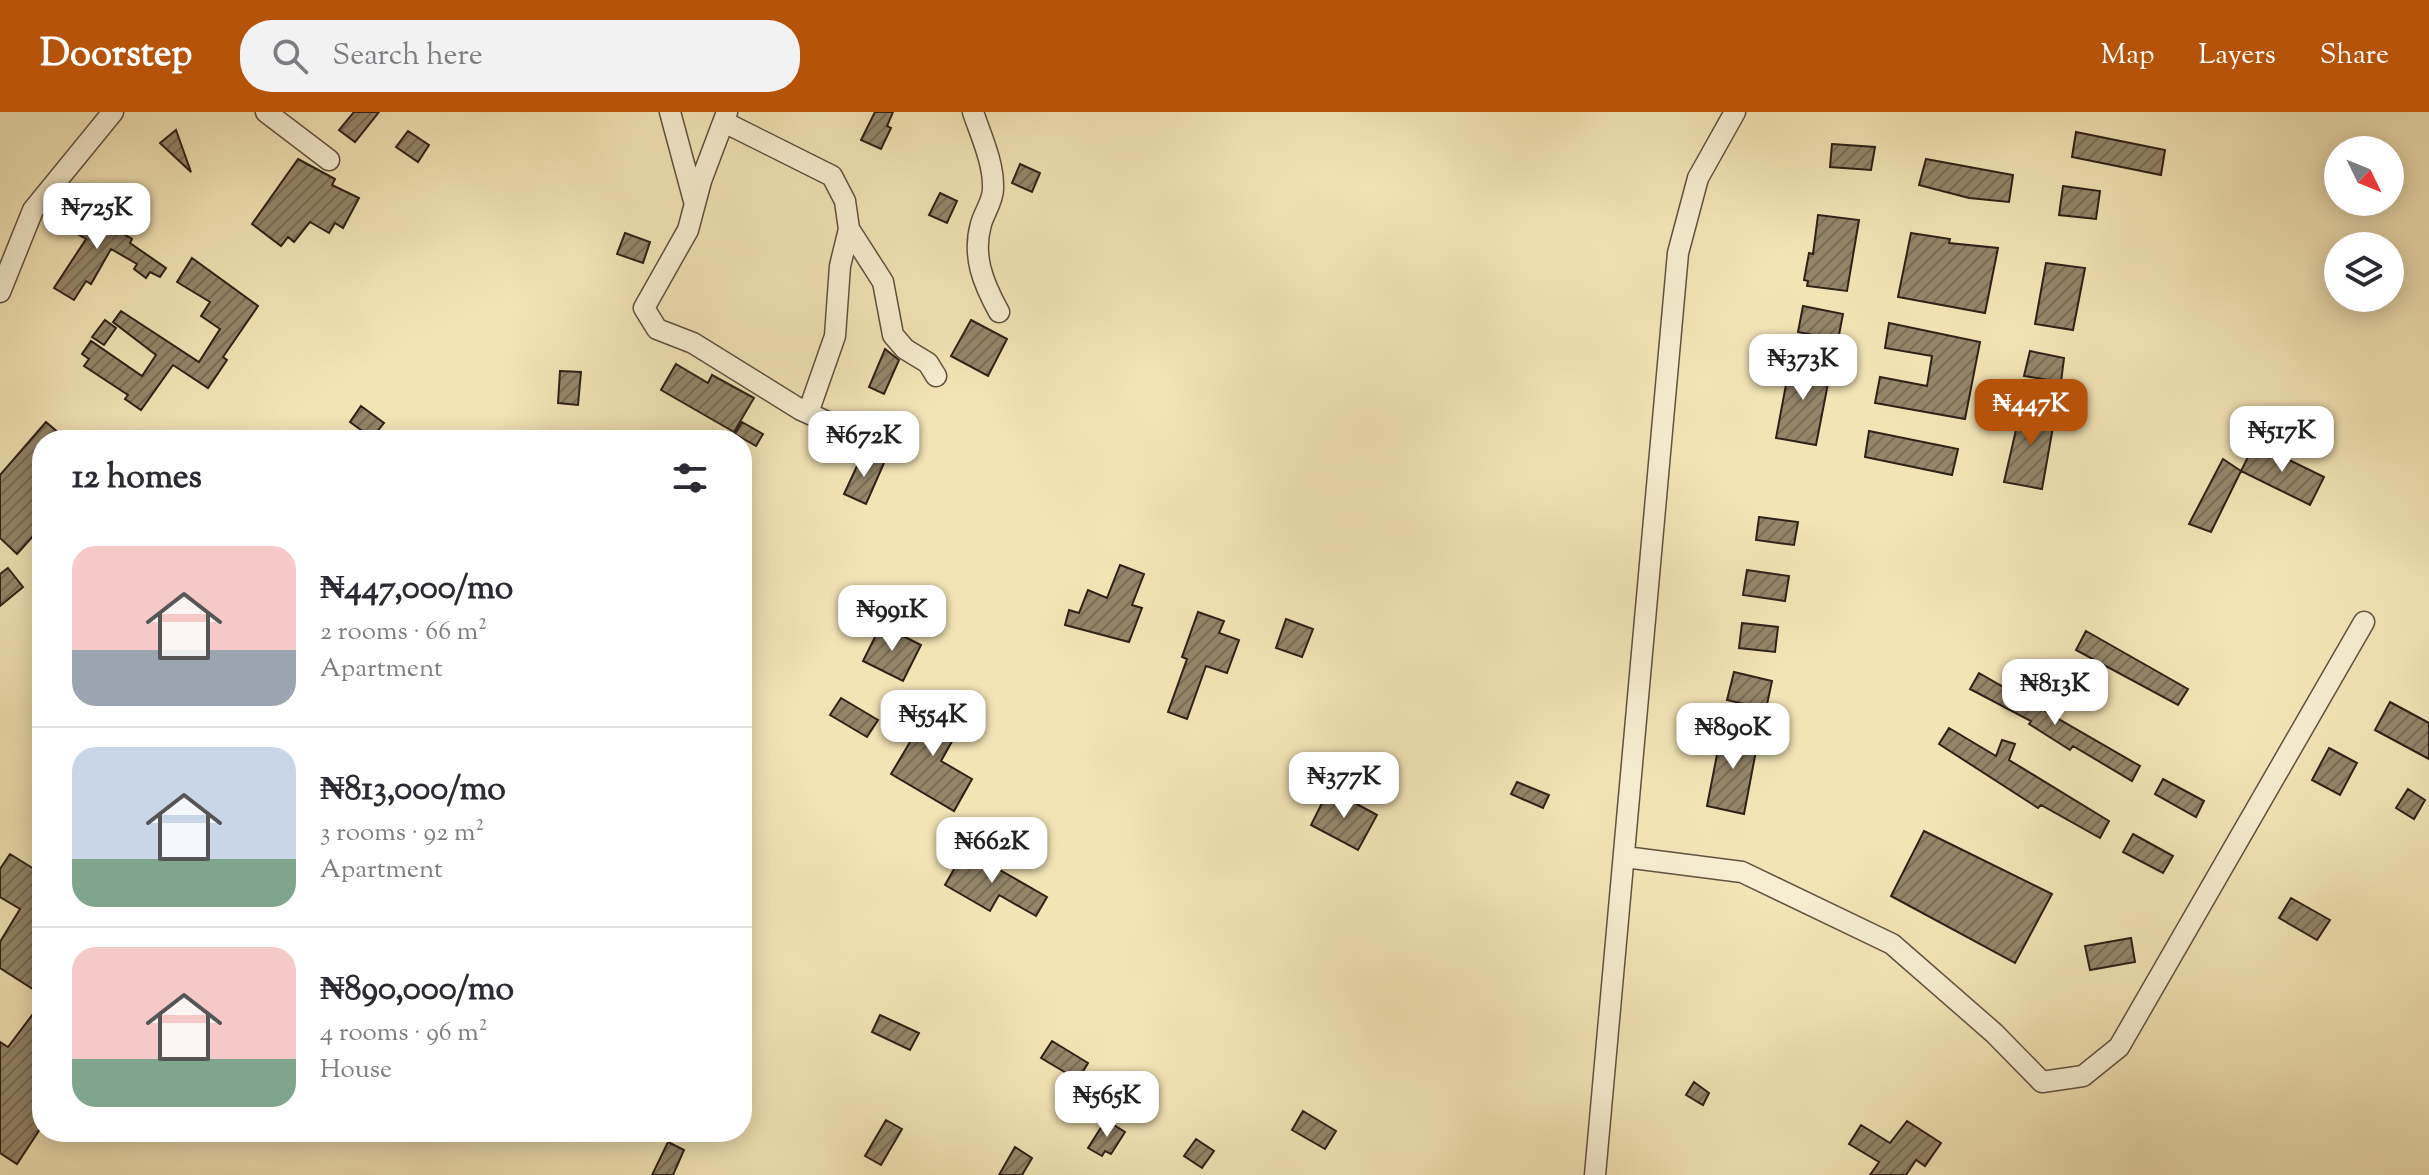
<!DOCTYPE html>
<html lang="en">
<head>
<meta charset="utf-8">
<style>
	:root { --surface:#fff; --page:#f2f2f3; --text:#2b2b33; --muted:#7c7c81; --line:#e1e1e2; --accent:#b45309 }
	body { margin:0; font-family:"Sorts Mill Goudy",serif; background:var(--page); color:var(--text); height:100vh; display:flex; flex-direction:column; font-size:30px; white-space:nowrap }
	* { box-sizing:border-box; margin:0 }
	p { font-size:26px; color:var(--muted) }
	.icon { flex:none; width:44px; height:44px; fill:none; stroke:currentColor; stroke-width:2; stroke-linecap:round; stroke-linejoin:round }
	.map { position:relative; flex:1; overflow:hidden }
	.panel { position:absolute; left:32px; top:318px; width:720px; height:712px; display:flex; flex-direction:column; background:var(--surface); border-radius:32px; box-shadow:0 4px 20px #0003 }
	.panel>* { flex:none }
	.needle { width:52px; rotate:133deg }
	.fabs { position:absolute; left:2324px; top:24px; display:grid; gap:16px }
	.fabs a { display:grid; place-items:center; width:80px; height:80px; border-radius:50%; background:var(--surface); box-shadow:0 4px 20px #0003; font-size:40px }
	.price { position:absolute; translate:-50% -68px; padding:0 18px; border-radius:16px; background:#fff; color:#222; font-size:26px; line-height:52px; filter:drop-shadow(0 2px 4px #0008) }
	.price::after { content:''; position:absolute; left:50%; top:48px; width:24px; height:18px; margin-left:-12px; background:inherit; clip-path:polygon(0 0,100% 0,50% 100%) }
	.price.active { background:var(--accent); color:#fff }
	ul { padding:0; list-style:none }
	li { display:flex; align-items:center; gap:24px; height:200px; padding:0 40px }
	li+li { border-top:2px solid var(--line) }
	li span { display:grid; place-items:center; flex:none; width:224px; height:160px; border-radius:24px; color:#555 }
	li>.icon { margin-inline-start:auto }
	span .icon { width:96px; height:96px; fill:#fffc; stroke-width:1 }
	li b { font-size:34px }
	h2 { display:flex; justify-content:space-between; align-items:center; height:96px; padding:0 40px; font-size:34px }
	header { display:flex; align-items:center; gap:48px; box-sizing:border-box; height:112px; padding:0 40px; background:var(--accent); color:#fff }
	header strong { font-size:38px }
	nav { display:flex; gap:44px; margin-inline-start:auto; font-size:28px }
	.search { width:560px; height:72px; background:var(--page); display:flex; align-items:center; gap:20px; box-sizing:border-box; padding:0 28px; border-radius:32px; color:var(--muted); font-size:30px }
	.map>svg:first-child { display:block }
	.building { fill:url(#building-hatch); stroke:#2f2018; stroke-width:2 }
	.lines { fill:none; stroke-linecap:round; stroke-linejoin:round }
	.minor-casing { stroke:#605140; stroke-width:23 }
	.minor { stroke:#f7edd0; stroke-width:20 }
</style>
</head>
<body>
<header>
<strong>Doorstep</strong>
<div class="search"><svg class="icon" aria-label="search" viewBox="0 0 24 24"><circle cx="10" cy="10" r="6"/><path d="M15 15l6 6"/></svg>Search here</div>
<nav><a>Map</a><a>Layers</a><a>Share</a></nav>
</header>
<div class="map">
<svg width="2429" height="1063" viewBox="0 0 2429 1063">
	<defs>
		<pattern id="building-hatch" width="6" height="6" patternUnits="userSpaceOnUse" patternTransform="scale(2)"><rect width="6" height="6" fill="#95866a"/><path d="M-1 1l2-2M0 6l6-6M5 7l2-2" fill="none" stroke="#7a6d56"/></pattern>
	</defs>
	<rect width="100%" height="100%" fill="#f3e4b6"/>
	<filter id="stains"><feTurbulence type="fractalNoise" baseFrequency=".0025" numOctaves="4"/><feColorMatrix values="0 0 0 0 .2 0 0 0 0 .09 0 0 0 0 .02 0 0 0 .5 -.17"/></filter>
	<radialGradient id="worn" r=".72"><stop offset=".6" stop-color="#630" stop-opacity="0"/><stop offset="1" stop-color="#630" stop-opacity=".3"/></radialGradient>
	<!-- building -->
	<path class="building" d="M 354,0 L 379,0 L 355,30 L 339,18 Z
		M 875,0 L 893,0 L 887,14 L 891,16 L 881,37 L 861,28 Z
		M 176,18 L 191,60 L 160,31 Z
		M 408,19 L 429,33 L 418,50 L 396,35 Z
		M 2076,20 L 2165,38 L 2161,63 L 2072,45 Z
		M 1832,32 L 1875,35 L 1871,58 L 1830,55 Z
		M 298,47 L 335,67 L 332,73 L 359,86 L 343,116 L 335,111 L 329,121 L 310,110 L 294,130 L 288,125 L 281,134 L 252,112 Z
		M 1926,47 L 2013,63 L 2009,90 L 1969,86 L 1919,73 Z
		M 1020,52 L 1040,61 L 1032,80 L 1012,71 Z
		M 2063,74 L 2100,79 L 2096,107 L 2059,103 Z
		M 940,81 L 957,89 L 947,111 L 929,103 Z
		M 55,92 L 82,107 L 86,101 L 132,127 L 130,131 L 166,156 L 160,165 L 150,160 L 146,166 L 134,157 L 137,152 L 111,137 L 91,172 L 86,169 L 74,188 L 54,176 L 86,127 L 46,104 Z
		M 1818,103 L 1859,108 L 1847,179 L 1807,174 L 1808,169 L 1804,168 L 1809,141 L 1813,142 Z
		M 625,121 L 650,130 L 643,151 L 617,142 Z
		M 1911,121 L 1950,127 L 1949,131 L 1998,136 L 1985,201 L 1898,185 Z
		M 192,146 L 258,194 L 223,245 L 227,248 L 208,276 L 173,253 L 141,298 L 125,287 L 128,283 L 84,254 L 89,247 L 82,242 L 91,229 L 142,264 L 156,243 L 113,210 L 121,199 L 199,250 L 220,217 L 201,204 L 210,190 L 177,170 Z
		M 2046,151 L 2085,156 L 2073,218 L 2035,212 Z
		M 1803,194 L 1843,202 L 1838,228 L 1798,220 Z
		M 105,208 L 116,216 L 104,233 L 92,225 Z
		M 971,208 L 1007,227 L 988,264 L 951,244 Z
		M 1889,211 L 1980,230 L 1965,307 L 1875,291 L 1880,265 L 1927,274 L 1932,244 L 1885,236 Z
		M 885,237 L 899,248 L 884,282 L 869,275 Z
		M 2030,239 L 2064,246 L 2061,270 L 2024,264 Z
		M 1791,246 L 1831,256 L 1816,333 L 1776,326 Z
		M 676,252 L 708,271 L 712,263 L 754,286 L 734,320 L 661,278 Z
		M 560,259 L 581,260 L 578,293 L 558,291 Z
		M 2022,292 L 2056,298 L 2042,377 L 2004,370 Z
		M 361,294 L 384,311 L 372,326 L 350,310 Z
		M 46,310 L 67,328 L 42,328 L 42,414 L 17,442 L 0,426 L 0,363 Z
		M 742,310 L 763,322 L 756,334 L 735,322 Z
		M 1869,319 L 1958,337 L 1952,363 L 1865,345 Z
		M 2255,331 L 2324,365 L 2310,393 L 2241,359 Z
		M 863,341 L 884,351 L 866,392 L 844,382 Z
		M 2223,347 L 2241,359 L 2211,420 L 2189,412 Z
		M 1759,405 L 1798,410 L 1794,433 L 1756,428 Z
		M 1120,453 L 1144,462 L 1132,493 L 1142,496 L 1129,530 L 1065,513 L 1069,498 L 1079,501 L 1088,478 L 1107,486 Z
		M 8,456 L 23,475 L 0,494 L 0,462 Z
		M 1747,458 L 1789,464 L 1785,489 L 1743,483 Z
		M 1198,500 L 1224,509 L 1219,521 L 1239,528 L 1227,561 L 1206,554 L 1187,607 L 1168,600 L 1187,547 L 1182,545 Z
		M 1286,507 L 1313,517 L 1302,545 L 1276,536 Z
		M 1742,511 L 1778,515 L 1775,540 L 1739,536 Z
		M 881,513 L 921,533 L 903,569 L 863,549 Z
		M 2086,519 L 2188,577 L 2178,593 L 2076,538 Z
		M 1734,560 L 1772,569 L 1766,597 L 1727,588 Z
		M 1979,561 L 2140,654 L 2132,669 L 2073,634 L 2070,638 L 2029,612 L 2031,609 L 1970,577 Z
		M 841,586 L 878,608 L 867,625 L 830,603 Z
		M 923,589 L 964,608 L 941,649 L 972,667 L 954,699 L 891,662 L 922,610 L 914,606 Z
		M 2390,590 L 2429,611 L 2429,647 L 2375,618 Z
		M 1949,616 L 1996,644 L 2002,628 L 2015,632 L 2009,648 L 2109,709 L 2100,726 L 2041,693 L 2038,696 L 1939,632 Z
		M 1722,617 L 1759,623 L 1744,702 L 1707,694 Z
		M 2329,636 L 2357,651 L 2340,683 L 2312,668 Z
		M 2163,667 L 2204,689 L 2196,705 L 2155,682 Z
		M 1517,670 L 1549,683 L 1543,696 L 1511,682 Z
		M 1329,677 L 1377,703 L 1358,738 L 1311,713 Z
		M 2408,677 L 2425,688 L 2414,707 L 2396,696 Z
		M 1924,719 L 2052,782 L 2015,851 L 1891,784 Z
		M 2133,722 L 2173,744 L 2163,761 L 2123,740 Z
		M 965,738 L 1047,785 L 1036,804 L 999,783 L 990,799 L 945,773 Z
		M 10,742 L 42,762 L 42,883 L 0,856 L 0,830 L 20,797 L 0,785 L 0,757 Z
		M 2291,786 L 2330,808 L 2317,828 L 2279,806 Z
		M 2131,826 L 2135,850 L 2090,858 L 2085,834 Z
		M 42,890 L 42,1014 L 17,1052 L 0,1041 L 0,930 L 8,935 Z
		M 880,903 L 919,921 L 910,938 L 872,920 Z
		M 1052,929 L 1088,951 L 1078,968 L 1041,946 Z
		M 1694,970 L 1709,981 L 1703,993 L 1686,983 Z
		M 1303,999 L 1336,1019 L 1325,1037 L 1292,1018 Z
		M 886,1008 L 902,1017 L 881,1053 L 865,1044 Z
		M 1106,1008 L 1125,1020 L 1111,1042 L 1105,1039 L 1102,1044 L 1088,1036 Z
		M 1907,1009 L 1941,1031 L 1925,1054 L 1916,1048 L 1906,1063 L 1870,1063 L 1879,1050 L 1849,1032 L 1861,1013 L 1890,1031 Z
		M 1196,1027 L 1214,1039 L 1202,1056 L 1184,1044 Z
		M 668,1030 L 684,1038 L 673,1063 L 652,1063 Z
		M 1015,1035 L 1032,1046 L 1022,1063 L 999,1063 Z"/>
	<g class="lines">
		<defs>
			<path id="minor" d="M 266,0 L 329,48
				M 670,0 L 694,89
				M 727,0 L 701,69 L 688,118 L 644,196 L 657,217 L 693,231 L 801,298 L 885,336
				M 973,0 C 981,24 994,51 993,77 C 993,89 984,101 981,112 C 972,144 983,171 999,200
				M 724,10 L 832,64 L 845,89 L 849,117 L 840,154 L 835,224 L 808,301
				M 849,117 L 883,170 L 893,223 L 905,237 L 928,251 L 936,264
				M 0,180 L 33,98 L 113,0
				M 1625,745 L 1742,760 L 1892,832 L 1994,921 L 2042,970 L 2083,964 L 2119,935 L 2364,510
				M 1595,1063 L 1678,141 L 1698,66 L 1735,0"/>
		</defs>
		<!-- minor casing -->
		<use href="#minor" class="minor-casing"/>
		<!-- minor -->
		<use href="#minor" class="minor"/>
	</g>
	<rect width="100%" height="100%" filter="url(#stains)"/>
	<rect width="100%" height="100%" fill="url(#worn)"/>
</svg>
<div class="fabs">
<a><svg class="needle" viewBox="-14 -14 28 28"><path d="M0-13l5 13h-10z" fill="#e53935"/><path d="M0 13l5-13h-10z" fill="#7c7c81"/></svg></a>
<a><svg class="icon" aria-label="layers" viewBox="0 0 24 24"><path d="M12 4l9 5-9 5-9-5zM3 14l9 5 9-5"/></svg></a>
</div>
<b class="price" style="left:97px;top:139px">₦725K</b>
<b class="price" style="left:1803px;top:290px">₦373K</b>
<b class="price active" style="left:2031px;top:335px">₦447K</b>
<b class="price" style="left:2282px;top:362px">₦517K</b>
<b class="price" style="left:864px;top:367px">₦672K</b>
<b class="price" style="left:892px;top:541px">₦991K</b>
<b class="price" style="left:2055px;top:615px">₦813K</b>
<b class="price" style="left:933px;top:646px">₦554K</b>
<b class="price" style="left:1733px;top:659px">₦890K</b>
<b class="price" style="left:1344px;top:708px">₦377K</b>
<b class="price" style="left:992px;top:773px">₦662K</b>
<b class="price" style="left:1107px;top:1027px">₦565K</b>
<section class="panel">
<h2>12 homes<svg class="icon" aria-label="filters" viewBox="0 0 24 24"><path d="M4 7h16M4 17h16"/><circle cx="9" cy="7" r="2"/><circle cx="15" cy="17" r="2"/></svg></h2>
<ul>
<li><span style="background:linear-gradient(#f6c9c9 65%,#9aa5b1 0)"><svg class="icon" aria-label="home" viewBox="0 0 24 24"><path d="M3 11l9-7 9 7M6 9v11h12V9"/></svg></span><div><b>₦447,000/mo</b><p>2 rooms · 66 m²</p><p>Apartment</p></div></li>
<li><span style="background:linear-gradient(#c9d6e8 70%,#7fa58c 0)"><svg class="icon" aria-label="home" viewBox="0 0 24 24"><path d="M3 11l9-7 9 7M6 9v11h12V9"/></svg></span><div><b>₦813,000/mo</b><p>3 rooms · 92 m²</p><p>Apartment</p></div></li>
<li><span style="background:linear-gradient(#f6c9c9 70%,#7fa58c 0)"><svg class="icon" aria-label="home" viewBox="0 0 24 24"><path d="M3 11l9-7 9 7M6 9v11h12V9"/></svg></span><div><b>₦890,000/mo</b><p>4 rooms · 96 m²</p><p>House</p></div></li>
</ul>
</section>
</div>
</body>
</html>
